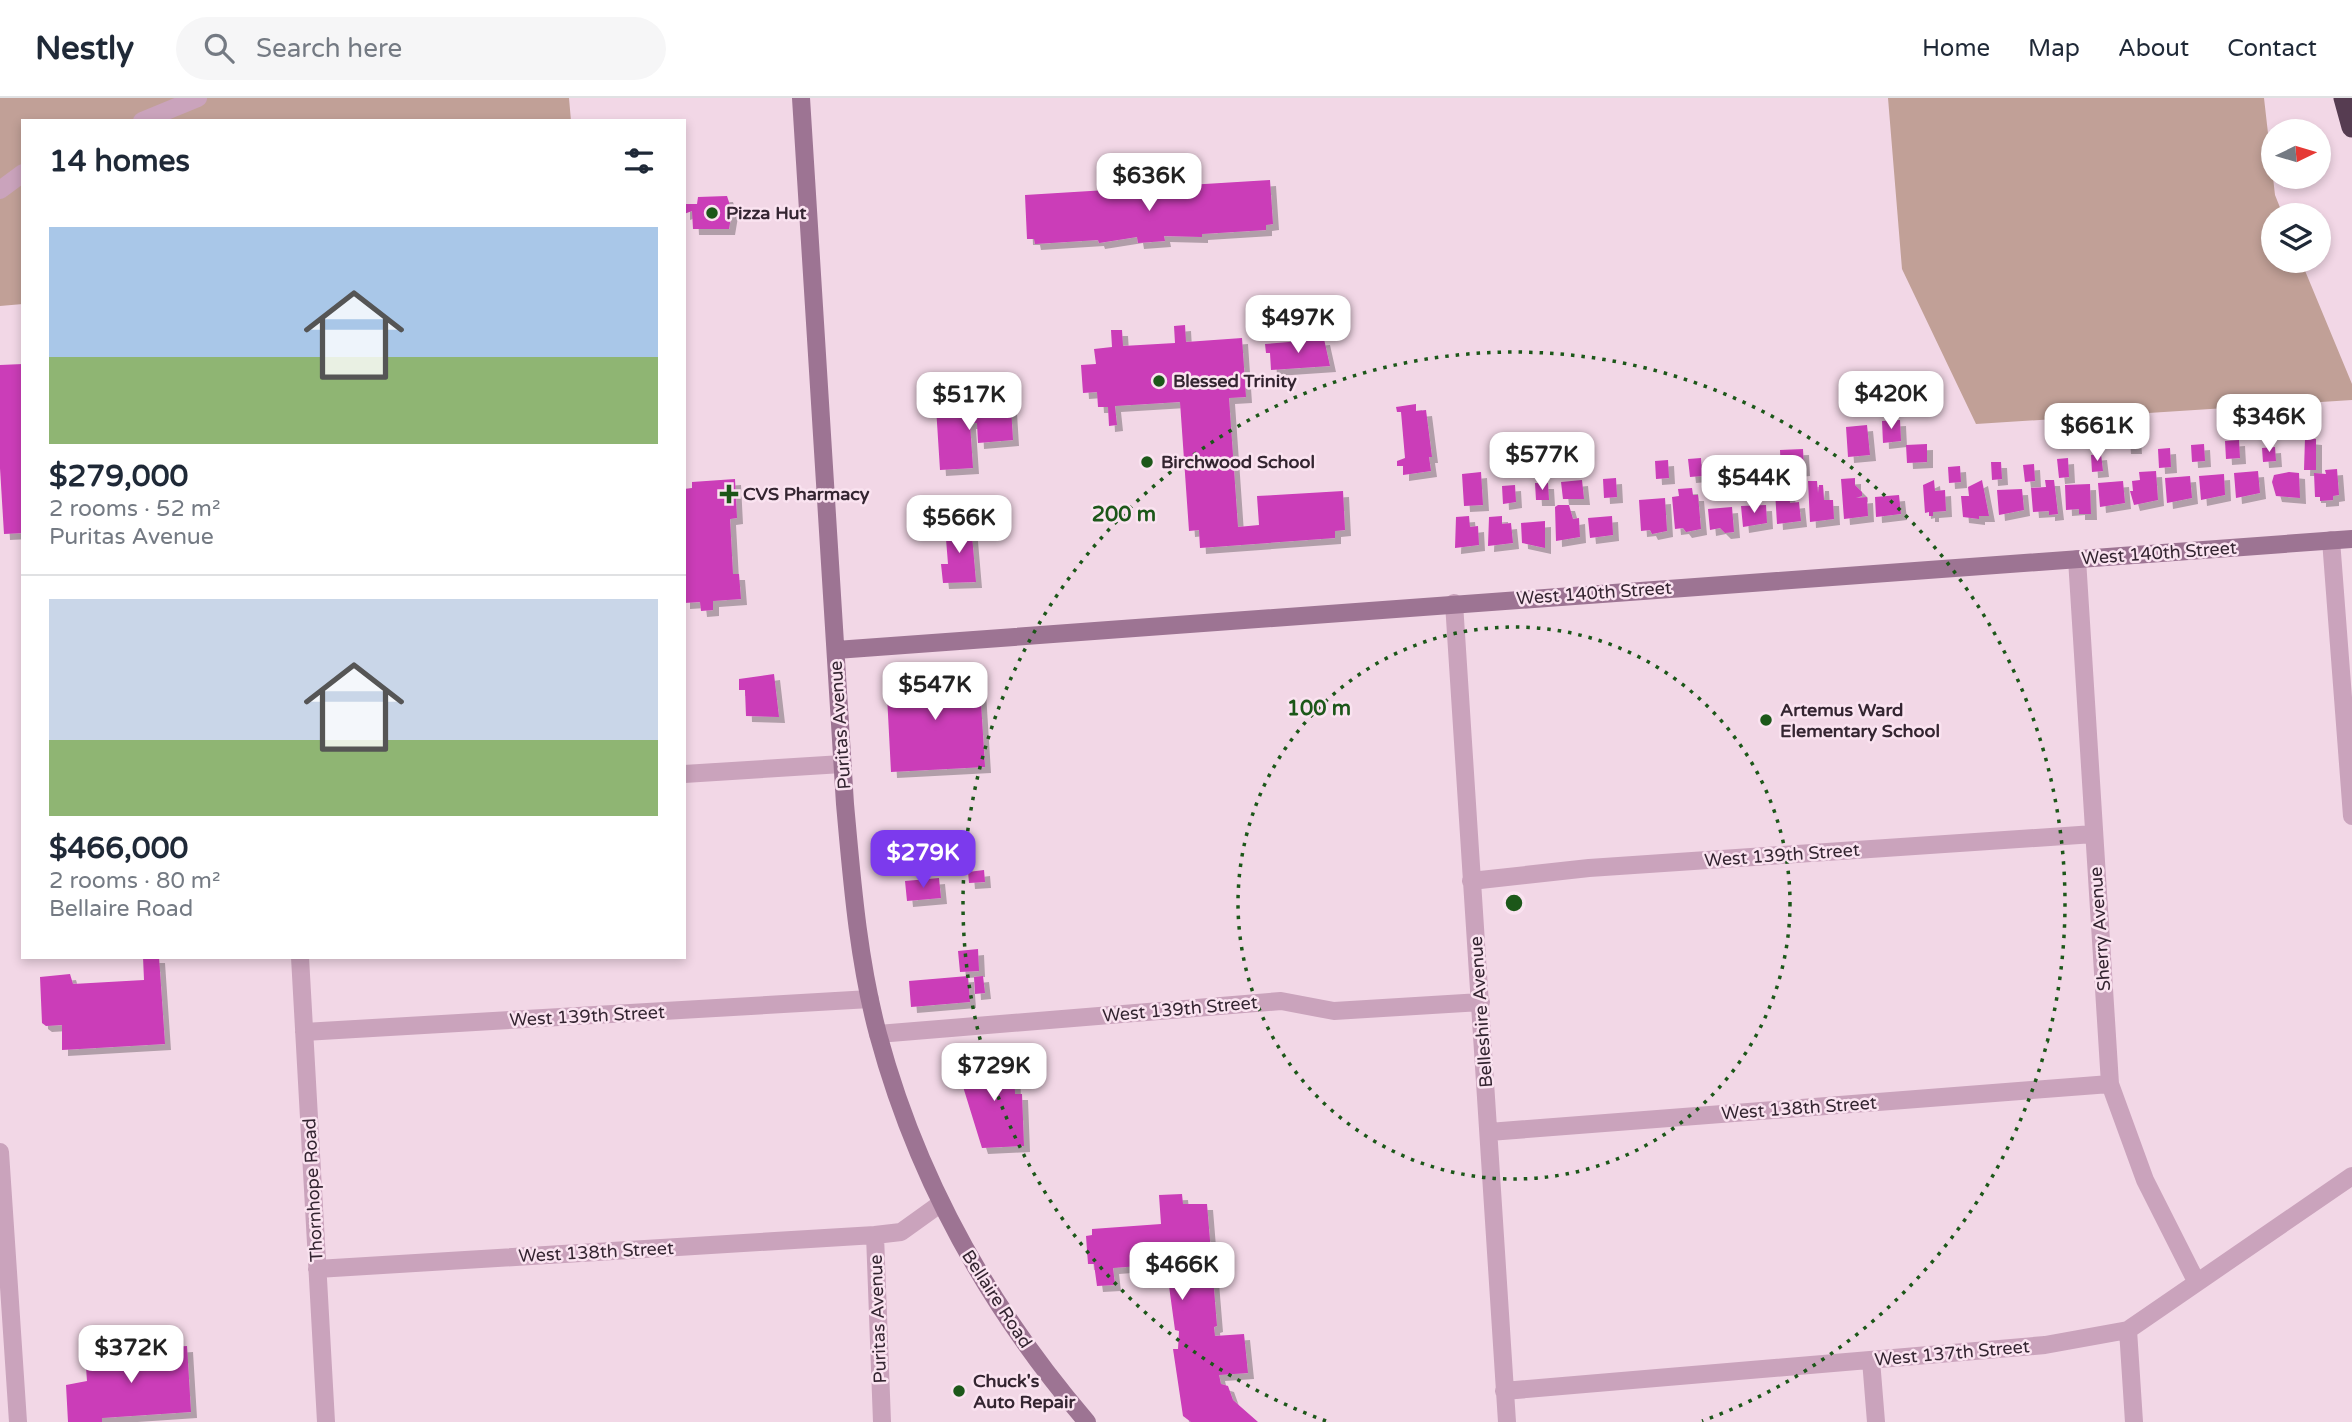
<!DOCTYPE html>
<html lang="en">
<head>
<meta charset="utf-8">
<style>
	:root { --surface:#fff; --page:#f6f6f7; --text:#1f2937; --muted:#747a83; --line:#e0e1e3; --accent:#7c3aed }
	body { margin:0; font-family:"Varela Round",sans-serif; background:var(--page); color:var(--text); height:100vh; display:flex; flex-direction:column; font-size:26px; white-space:nowrap }
	* { box-sizing:border-box; margin:0 }
	p { font-size:23px; color:var(--muted) }
	.icon { flex:none; width:38px; height:38px; fill:none; stroke:currentColor; stroke-width:2; stroke-linecap:round; stroke-linejoin:round }
	.map { position:relative; flex:1; overflow:hidden }
	.side { position:absolute; left:21px; top:21px; width:665px; height:840px; display:flex; flex-direction:column; background:var(--surface); border-radius:0px; box-shadow:0 4px 10px #0003 }
	.side>* { flex:none }
	.needle { width:46px; rotate:85deg }
	.controls { position:absolute; left:2261px; top:21px; display:grid; gap:14px }
	.controls a { display:grid; place-items:center; width:70px; height:70px; border-radius:50%; background:var(--surface); box-shadow:0 4px 10px #0003; font-size:35px }
	.price { position:absolute; translate:-50% -60px; padding:0 16px; border-radius:14px; background:#fff; color:#222; font-size:23px; line-height:46px; filter:drop-shadow(0 2px 4px #0008) }
	.price::after { content:''; position:absolute; left:50%; top:42px; width:21px; height:16px; margin-left:-10px; background:inherit; clip-path:polygon(0 0,100% 0,50% 100%) }
	.price.on { background:var(--accent); color:#fff }
	ul { padding:0; list-style:none }
	li { display:grid; align-content:center; gap:14px; height:371px; padding:0 28px }
	li+li { border-top:2px solid var(--line) }
	li span { display:grid; place-items:center; height:217px; border-radius:0px; color:#555 }
	li>.icon { margin-inline-start:auto }
	span .icon { width:126px; height:126px; fill:#fffc; stroke-width:1 }
	li b { font-size:30px }
	h2 { display:flex; justify-content:space-between; align-items:center; height:84px; padding:0 28px; font-size:30px }
	header { display:flex; align-items:center; gap:42px; box-sizing:border-box; height:98px; padding:0 35px; background:var(--surface); border-bottom:2px solid var(--line) }
	header strong { font-size:33px }
	nav { display:flex; gap:38px; margin-inline-start:auto; font-size:24px }
	.search { width:490px; height:63px; background:var(--page); display:flex; align-items:center; gap:18px; box-sizing:border-box; padding:0 24px; border-radius:38px; color:var(--muted); font-size:26px }
	.map>svg:first-child { display:block }
	.green { fill:#c1a097 }
	.building { fill:#cb3cb8; filter:url(#shadow) }
	.lines { fill:none; stroke-linecap:round; stroke-linejoin:round }
	.street { stroke:#caa3bc; stroke-width:18 }
	.secondary { stroke:#9d7493; stroke-width:18 }
	.highway { stroke:#563c51; stroke-width:21 }
	.ring { fill:none; stroke:#1c5719; stroke-width:3.5; stroke-dasharray:3.5 7 }
	.poi-dot { fill:#1c5719; stroke:#fae3f0; stroke-width:2.5 }
	.labels { text-anchor:middle; stroke-width:5; stroke-linejoin:round; paint-order:stroke }
	.poi-label { font-size:18px; font-weight:bold; fill:#342531; stroke:#fae3f0; text-anchor:start }
	.street-label { font-size:18px; fill:#342531; stroke:#fae3f0 }
	.centre { fill:#1c5719; stroke:#fae3f0; stroke-width:3.5 }
	.ring-label { font-size:21px; text-anchor:middle; font-weight:bold; fill:#1c5719; stroke:#fae3f0; stroke-width:5; stroke-linejoin:round; paint-order:stroke }
</style>
</head>
<body>
<header>
<strong>Nestly</strong>
<div class="search"><svg class="icon" aria-label="search" viewBox="0 0 24 24"><circle cx="10" cy="10" r="6"/><path d="M15 15l6 6"/></svg>Search here</div>
<nav><a>Home</a><a>Map</a><a>About</a><a>Contact</a></nav>
</header>
<div class="map">
<svg width="2352" height="1324" viewBox="0 0 2352 1324">
	<defs>
		<filter id="shadow"><feDropShadow dx="6" dy="6" stdDeviation="0" flood-color="#0004"/></filter>
	</defs>
	<rect width="100%" height="100%" fill="#f2d7e6"/>
	<!-- green -->
	<path class="green" d="M 0,0 L 569,0 L 571,23 L 23,23 L 23,206 L 0,208 Z
		M 1888,0 L 2264,0 L 2275,97 L 2283,117 L 2273,117 L 2273,163 L 2301,163 L 2352,286 L 2352,302 L 1976,326 L 1902,171 Z"/>
	<!-- building -->
	<path class="building" d="M 1270,82 L 1273,126 L 1266,127 L 1266,132 L 1202,136 L 1202,139 L 1164,138 L 1165,143 L 1138,145 L 1137,139 L 1099,145 L 1098,142 L 1035,146 L 1034,141 L 1027,141 L 1025,97 Z
		M 727,98 L 732,113 L 729,131 L 693,131 L 692,113 L 684,116 L 684,106 L 697,106 L 698,99 Z
		M 1185,227 L 1186,244 L 1242,240 L 1246,299 L 1229,300 L 1238,429 L 1259,427 L 1257,398 L 1343,393 L 1345,432 L 1335,433 L 1335,440 L 1200,450 L 1199,432 L 1189,433 L 1180,304 L 1115,308 L 1117,327 L 1109,328 L 1108,309 L 1098,309 L 1097,294 L 1083,295 L 1081,267 L 1096,266 L 1094,251 L 1112,249 L 1111,232 L 1122,232 L 1123,248 L 1175,245 L 1174,228 Z
		M 1324,241 L 1330,268 L 1271,272 L 1270,255 L 1266,255 L 1265,246 Z
		M 23,266 L 23,435 L 4,436 L 0,370 L 0,267 Z
		M 1416,306 L 1416,313 L 1426,312 L 1432,359 L 1429,359 L 1431,373 L 1403,377 L 1403,368 L 1397,368 L 1397,363 L 1405,360 L 1401,314 L 1397,314 L 1396,309 Z
		M 969,307 L 976,311 L 1011,309 L 1013,342 L 978,345 L 977,325 L 970,325 L 973,370 L 940,372 L 936,309 Z
		M 1900,322 L 1901,343 L 1883,345 L 1882,323 Z
		M 2123,324 L 2134,324 L 2136,350 L 2125,350 Z
		M 1867,327 L 1870,357 L 1848,359 L 1846,329 Z
		M 2305,340 L 2316,341 L 2316,372 L 2304,372 Z
		M 2239,342 L 2240,360 L 2226,361 L 2225,343 Z
		M 1927,346 L 1927,364 L 1907,365 L 1906,347 Z
		M 2204,346 L 2205,363 L 2192,364 L 2191,347 Z
		M 2275,349 L 2276,363 L 2263,364 L 2262,350 Z
		M 2170,350 L 2171,369 L 2159,370 L 2158,351 Z
		M 1803,351 L 1804,372 L 1781,374 L 1780,352 Z
		M 2101,356 L 2103,373 L 2092,374 L 2091,357 Z
		M 1768,358 L 1770,379 L 1746,380 L 1745,363 Z
		M 1701,360 L 1702,378 L 1690,379 L 1688,361 Z
		M 2068,360 L 2069,379 L 2059,380 L 2057,361 Z
		M 1668,362 L 1669,380 L 1656,381 L 1655,363 Z
		M 1734,363 L 1736,380 L 1708,382 L 1707,365 Z
		M 1991,364 L 2001,364 L 2002,381 L 1992,382 Z
		M 2034,366 L 2035,383 L 2025,384 L 2023,367 Z
		M 1960,368 L 1961,384 L 1949,385 L 1948,369 Z
		M 2337,371 L 2339,397 L 2333,398 L 2333,402 L 2320,403 L 2320,399 L 2315,399 L 2314,375 L 2326,376 L 2325,372 Z
		M 2156,373 L 2158,402 L 2134,407 L 2130,393 L 2133,393 L 2132,383 L 2140,382 L 2139,374 Z
		M 2258,373 L 2260,395 L 2236,400 L 2234,375 Z
		M 1481,374 L 1483,407 L 1464,408 L 1462,376 Z
		M 2289,374 L 2299,375 L 2300,400 L 2276,398 L 2272,384 L 2274,377 Z
		M 2224,376 L 2225,397 L 2201,402 L 2199,378 Z
		M 2190,378 L 2192,400 L 2167,405 L 2165,380 Z
		M 1616,380 L 1617,399 L 1604,400 L 1603,381 Z
		M 1855,380 L 1855,387 L 1862,394 L 1862,398 L 1856,400 L 1867,399 L 1868,418 L 1844,421 L 1841,381 Z
		M 735,381 L 737,420 L 730,421 L 733,476 L 739,476 L 741,501 L 713,503 L 713,512 L 701,513 L 700,504 L 684,505 L 684,391 L 692,390 L 692,384 Z
		M 1582,382 L 1584,401 L 1563,401 L 1561,384 Z
		M 1934,382 L 1935,393 L 1945,392 L 1946,413 L 1933,414 L 1933,418 L 1929,418 L 1929,414 L 1925,415 L 1923,387 Z
		M 1982,382 L 1989,418 L 1979,418 L 1979,421 L 1963,419 L 1961,398 L 1969,398 L 1968,389 Z
		M 2045,382 L 2054,382 L 2058,416 L 2049,417 L 2049,413 L 2033,414 L 2031,390 L 2046,389 Z
		M 1808,383 L 1817,383 L 1818,395 L 1819,387 L 1823,387 L 1824,402 L 1833,402 L 1834,421 L 1810,424 Z
		M 2123,383 L 2125,405 L 2100,409 L 2098,385 Z
		M 1535,385 L 1548,385 L 1549,402 L 1536,402 Z
		M 2090,386 L 2091,416 L 2079,416 L 2079,411 L 2066,412 L 2065,387 Z
		M 1515,387 L 1516,404 L 1503,406 L 1502,388 Z
		M 1692,390 L 1693,397 L 1698,397 L 1701,431 L 1686,434 L 1683,430 L 1675,431 L 1672,399 L 1679,398 L 1678,391 Z
		M 2022,391 L 2024,412 L 1999,417 L 1997,392 Z
		M 1789,392 L 1790,405 L 1799,404 L 1801,423 L 1777,426 L 1775,393 Z
		M 1899,397 L 1901,416 L 1876,419 L 1875,399 Z
		M 1665,400 L 1667,433 L 1652,436 L 1650,432 L 1641,433 L 1639,402 Z
		M 1558,407 L 1569,407 L 1573,421 L 1579,420 L 1580,439 L 1556,443 L 1555,409 Z
		M 1766,407 L 1767,425 L 1743,429 L 1741,408 Z
		M 1732,409 L 1734,434 L 1725,435 L 1720,430 L 1710,432 L 1708,411 Z
		M 1469,418 L 1470,429 L 1478,428 L 1479,447 L 1455,450 L 1456,419 Z
		M 1502,418 L 1502,426 L 1511,425 L 1513,445 L 1488,448 L 1489,419 Z
		M 1612,418 L 1613,437 L 1590,440 L 1588,420 Z
		M 1545,423 L 1545,450 L 1522,445 L 1521,425 Z
		M 971,426 L 976,484 L 943,485 L 941,466 L 948,466 L 945,428 Z
		M 979,573 L 985,669 L 891,674 L 886,578 Z
		M 774,576 L 779,619 L 746,618 L 745,592 L 739,592 L 739,581 Z
		M 984,772 L 985,784 L 969,785 L 968,774 Z
		M 939,780 L 941,800 L 907,803 L 905,783 Z
		M 978,851 L 979,873 L 960,874 L 958,853 Z
		M 143,859 L 159,859 L 165,946 L 62,952 L 62,927 L 46,928 L 42,925 L 40,879 L 70,876 L 73,886 L 144,882 Z
		M 968,878 L 970,904 L 911,909 L 909,883 Z
		M 983,878 L 985,895 L 975,896 L 974,879 Z
		M 1014,964 L 1015,996 L 1022,996 L 1024,1048 L 982,1050 L 956,966 Z
		M 1182,1096 L 1183,1106 L 1207,1106 L 1217,1228 L 1214,1229 L 1215,1238 L 1244,1236 L 1248,1275 L 1219,1277 L 1221,1286 L 1228,1288 L 1233,1302 L 1258,1324 L 1191,1324 L 1183,1318 L 1173,1251 L 1178,1251 L 1179,1233 L 1175,1232 L 1166,1166 L 1113,1170 L 1115,1187 L 1097,1188 L 1094,1166 L 1088,1166 L 1086,1138 L 1092,1137 L 1092,1131 L 1161,1126 L 1159,1097 Z
		M 187,1248 L 191,1314 L 102,1320 L 102,1324 L 68,1324 L 66,1287 L 87,1283 L 85,1255 Z"/>
	<g class="lines">
		<!-- street -->
		<path class="street" d="M 142,23 L 198,0
			M 0,92 L 23,75
			M 2331,442 L 2352,718
			M 2077,461 L 2110,986 L 2145,1082 L 2196,1183
			M 1454,505 L 1507,1324
			M 684,676 L 842,666
			M 1471,783 L 1589,770 L 2094,736
			M 300,859 L 326,1324
			M 304,934 L 870,901
			M 878,936 L 1281,903 L 1334,913 L 1481,904
			M 1489,1034 L 2110,986
			M 0,1054 L 18,1324
			M 317,1171 L 875,1137
			M 2128,1232 L 2134,1324
			M 1871,1262 L 1876,1324
			M 1504,1293 L 2045,1247 L 2128,1232 L 2352,1078
			M 882,1324 L 875,1137 L 901,1134 L 940,1106"/>
		<!-- secondary -->
		<path class="secondary" d="M 801,0 L 845,706 C 852,783 858,861 878,936 C 917,1081 990,1211 1087,1324
			M 836,552 L 2352,441"/>
		<!-- highway -->
		<path class="highway" d="M 2344,0 L 2352,29"/>
	</g>
	<!-- distance rings -->
	<g class="ring">
		<circle cx="1514" cy="805" r="276"/>
		<path d="M1326 1323A551 551 0 1 1 1702 1323"/>
	</g>
	<!-- markers -->
	<g class="poi-dot">
		<circle cx="712" cy="115" r="7"/>
		<circle cx="1159" cy="283" r="7"/>
		<circle cx="1147" cy="364" r="7"/>
		<path d="M725.5 385.5h7v7h7v7h-7v7h-7v-7h-7v-7h7z"/>
		<circle cx="1766" cy="622" r="7"/>
		<circle cx="959" cy="1293" r="7"/>
	</g>
	<g class="labels">
		<!-- poi labels -->
		<g class="poi-label">
			<text x="726" y="121">Pizza Hut</text>
			<text x="1173" y="289">Blessed Trinity</text>
			<text x="1161" y="370">Birchwood School</text>
			<text x="743" y="402">CVS Pharmacy</text>
			<text x="1780" y="618">Artemus Ward<tspan x="1780" dy="21">Elementary School</tspan></text>
			<text x="973" y="1289">Chuck's<tspan x="973" dy="21">Auto Repair</tspan></text>
		</g>
		<!-- street labels -->
		<g class="street-label">
			<text transform="translate(2159 455) rotate(-4)" y="6">West 140th Street</text>
			<text transform="translate(1594 495) rotate(-4)" y="6">West 140th Street</text>
			<text transform="translate(840 627) rotate(-94)" y="6">Puritas Avenue</text>
			<text transform="translate(1782 757) rotate(-4)" y="6">West 139th Street</text>
			<text transform="translate(2100 831) rotate(-94)" y="6">Sherry Avenue</text>
			<text transform="translate(1180 911) rotate(-5)" y="6">West 139th Street</text>
			<text transform="translate(1481 914) rotate(-94)" y="6">Belleshire Avenue</text>
			<text transform="translate(587 918) rotate(-3)" y="6">West 139th Street</text>
			<text transform="translate(1799 1010) rotate(-4)" y="6">West 138th Street</text>
			<text transform="translate(313 1092) rotate(-93)" y="6">Thornhope Road</text>
			<text transform="translate(596 1154) rotate(-3)" y="6">West 138th Street</text>
			<text transform="translate(997 1201) rotate(57)" y="6">Bellaire Road</text>
			<text transform="translate(878 1221) rotate(-92)" y="6">Puritas Avenue</text>
			<text transform="translate(1952 1255) rotate(-5)" y="6">West 137th Street</text>
		</g>
	</g>
	<circle cx="1514" cy="805" r="10" class="centre"/>
	<g class="ring-label">
		<text x="1124" y="423">200 m</text>
		<text x="1319" y="617">100 m</text>
	</g>
</svg>
<div class="controls">
<a><svg class="needle" viewBox="-14 -14 28 28"><path d="M0-13l5 13h-10z" fill="#e53935"/><path d="M0 13l5-13h-10z" fill="#747a83"/></svg></a>
<a><svg class="icon" aria-label="layers" viewBox="0 0 24 24"><path d="M12 4l9 5-9 5-9-5zM3 14l9 5 9-5"/></svg></a>
</div>
<b class="price" style="left:1149px;top:115px">$636K</b>
<b class="price" style="left:1298px;top:257px">$497K</b>
<b class="price" style="left:1891px;top:333px">$420K</b>
<b class="price" style="left:969px;top:334px">$517K</b>
<b class="price" style="left:2269px;top:356px">$346K</b>
<b class="price" style="left:2097px;top:365px">$661K</b>
<b class="price" style="left:1542px;top:394px">$577K</b>
<b class="price" style="left:1754px;top:417px">$544K</b>
<b class="price" style="left:959px;top:457px">$566K</b>
<b class="price" style="left:935px;top:624px">$547K</b>
<b class="price on" style="left:923px;top:792px">$279K</b>
<b class="price" style="left:994px;top:1005px">$729K</b>
<b class="price" style="left:1182px;top:1204px">$466K</b>
<b class="price" style="left:131px;top:1287px">$372K</b>
<section class="side">
<h2>14 homes<svg class="icon" aria-label="filters" viewBox="0 0 24 24"><path d="M4 7h16M4 17h16"/><circle cx="9" cy="7" r="2"/><circle cx="15" cy="17" r="2"/></svg></h2>
<ul>
<li><span style="background:linear-gradient(#a9c7e8 60%,#8fb573 0)"><svg class="icon" aria-label="home" viewBox="0 0 24 24"><path d="M3 11l9-7 9 7M6 9v11h12V9"/></svg></span><div><b>$279,000</b><p>2 rooms · 52 m²</p><p>Puritas Avenue</p></div></li>
<li><span style="background:linear-gradient(#c9d6e8 65%,#8fb573 0)"><svg class="icon" aria-label="home" viewBox="0 0 24 24"><path d="M3 11l9-7 9 7M6 9v11h12V9"/></svg></span><div><b>$466,000</b><p>2 rooms · 80 m²</p><p>Bellaire Road</p></div></li>
</ul>
</section>
</div>
</body>
</html>
